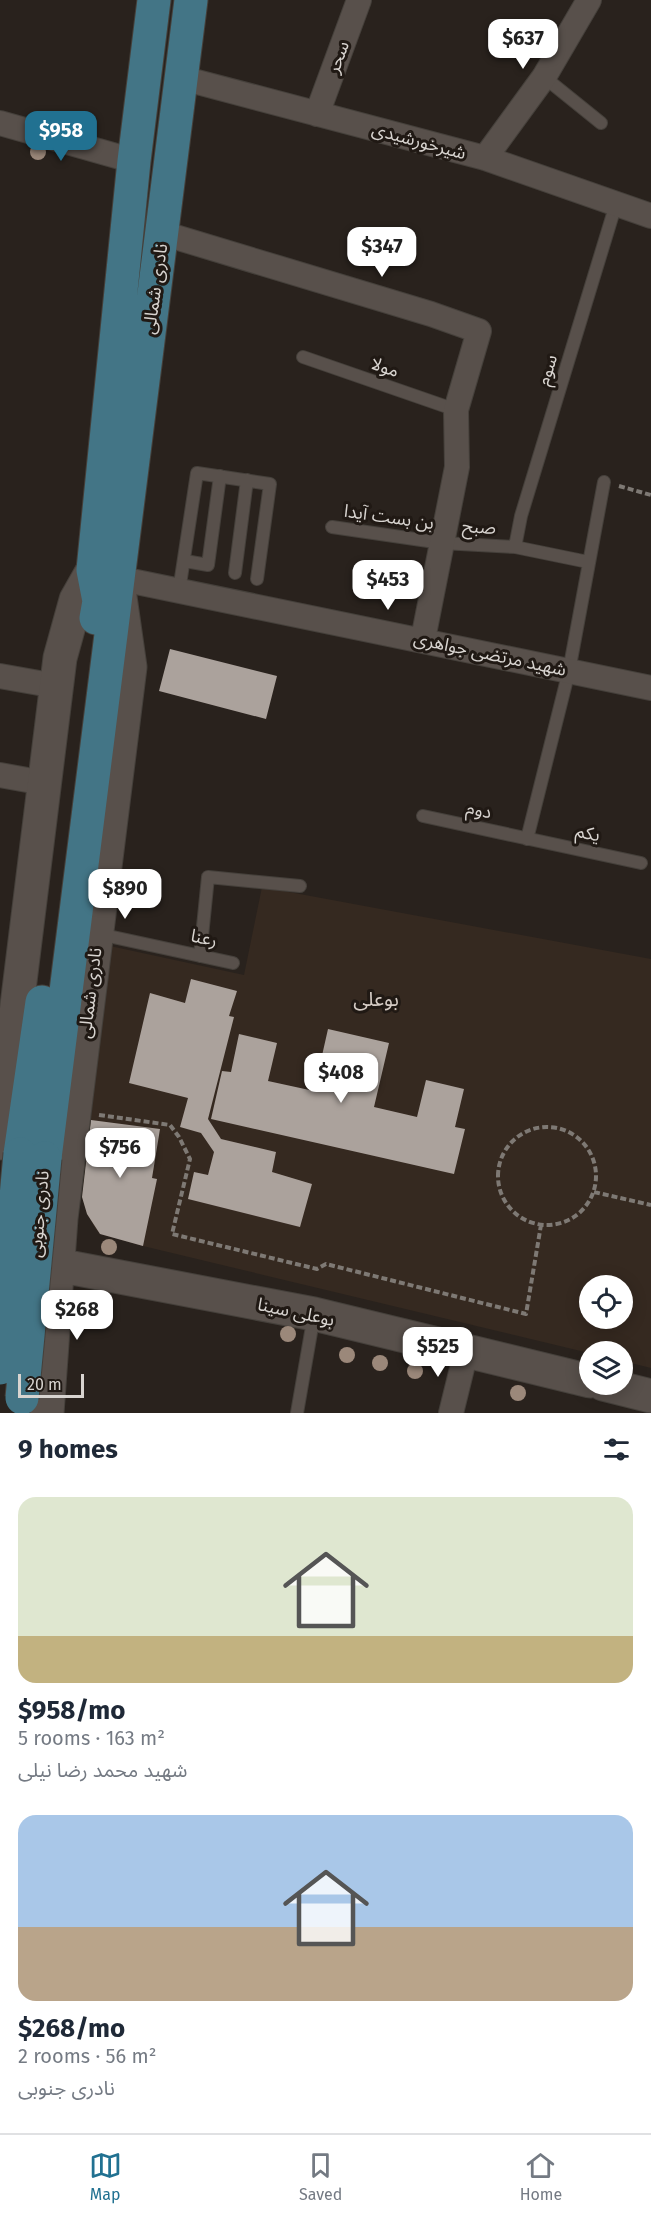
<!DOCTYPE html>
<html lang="en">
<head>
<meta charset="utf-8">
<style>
	:root { --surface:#fff; --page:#f2f2f3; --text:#1f2937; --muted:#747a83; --line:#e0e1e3; --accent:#217191 }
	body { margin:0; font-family:"Fira Sans","Noto Sans Arabic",sans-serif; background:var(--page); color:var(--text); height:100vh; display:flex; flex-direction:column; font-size:22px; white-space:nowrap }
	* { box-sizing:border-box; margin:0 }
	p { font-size:20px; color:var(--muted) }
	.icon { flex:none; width:33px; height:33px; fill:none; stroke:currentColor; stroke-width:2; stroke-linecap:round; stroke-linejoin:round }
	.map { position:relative; height:1413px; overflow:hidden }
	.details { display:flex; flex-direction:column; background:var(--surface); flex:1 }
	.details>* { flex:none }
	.tools { position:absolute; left:579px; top:1275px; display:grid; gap:12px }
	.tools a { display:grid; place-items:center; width:54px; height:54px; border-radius:50%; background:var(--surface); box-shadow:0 3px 15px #0003; font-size:30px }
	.scale { position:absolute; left:18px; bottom:15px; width:66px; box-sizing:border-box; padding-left:6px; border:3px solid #d8d4d0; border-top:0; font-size:16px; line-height:21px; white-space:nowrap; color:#d8d4d0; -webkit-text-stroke:4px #201914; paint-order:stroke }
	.price { position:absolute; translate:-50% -51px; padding:0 14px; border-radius:12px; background:#fff; color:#222; font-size:20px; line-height:39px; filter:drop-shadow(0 2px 3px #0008) }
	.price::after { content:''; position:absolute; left:50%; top:36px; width:18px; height:14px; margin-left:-9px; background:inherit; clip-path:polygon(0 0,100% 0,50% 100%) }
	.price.current { background:var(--accent); color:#fff }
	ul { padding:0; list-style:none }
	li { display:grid; align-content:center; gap:12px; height:318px; padding:0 18px }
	li span { display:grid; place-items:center; height:186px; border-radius:18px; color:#555 }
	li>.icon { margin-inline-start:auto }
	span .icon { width:108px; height:108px; fill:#fffc; stroke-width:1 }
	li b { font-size:26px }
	h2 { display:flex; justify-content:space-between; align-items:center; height:72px; padding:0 18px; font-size:26px }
	.tabs { display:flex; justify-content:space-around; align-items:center; height:84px; border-top:2px solid var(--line); background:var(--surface); font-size:16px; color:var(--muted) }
	.tabs a { display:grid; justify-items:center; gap:3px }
	.tabs .current { color:var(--accent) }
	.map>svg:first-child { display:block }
	.built { fill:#352920; fill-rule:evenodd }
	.building { fill:#aba29c }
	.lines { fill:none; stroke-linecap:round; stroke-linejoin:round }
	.lane-casing { stroke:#45403b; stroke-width:14 }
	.street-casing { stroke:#45403b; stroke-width:26 }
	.secondary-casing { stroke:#45403b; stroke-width:35 }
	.primary-casing { stroke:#45403b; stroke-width:35 }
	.path { stroke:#7e7974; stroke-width:4; stroke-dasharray:6 3; stroke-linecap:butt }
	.lane { stroke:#58504b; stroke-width:12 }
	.street { stroke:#58504b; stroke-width:24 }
	.secondary { stroke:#58504b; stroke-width:33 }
	.primary { stroke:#437586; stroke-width:33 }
	.primary-bridge-casing { stroke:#45403b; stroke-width:35; stroke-linecap:butt }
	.primary-bridge { stroke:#437586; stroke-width:33 }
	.tree { fill:#9b887a }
	.labels { text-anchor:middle; stroke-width:6; stroke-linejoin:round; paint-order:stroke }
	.street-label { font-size:18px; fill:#d8d4d0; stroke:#201914 }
	.neighbourhood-label { font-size:20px; fill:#d4cbc4; stroke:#201914 }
</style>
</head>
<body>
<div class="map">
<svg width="651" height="1413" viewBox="0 0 651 1413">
	<rect width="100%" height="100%" fill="#29221d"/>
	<!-- built -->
	<path class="built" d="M 262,887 L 651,959 L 651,1368 L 623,1361 L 622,1352 L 589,1353 L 143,1246 L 100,1234 L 95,1228 L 87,1214 L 82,1197 L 110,946 L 244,975 ZM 590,1286 L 622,1286 L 622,1318 L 590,1318 Z"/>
	<!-- building -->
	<path class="building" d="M 170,649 L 277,676 L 266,719 L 159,691 Z
		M 191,979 L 237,991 L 229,1016 L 234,1017 L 208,1119 L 221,1139 L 276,1152 L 272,1172 L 312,1184 L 300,1227 L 188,1199 L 194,1172 L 208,1175 L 214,1152 L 201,1133 L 180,1127 L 188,1098 L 129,1083 L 150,993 L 185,1003 Z
		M 328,1029 L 389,1043 L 374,1107 L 417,1117 L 426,1080 L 464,1089 L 455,1127 L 465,1129 L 454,1174 L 211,1119 L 222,1071 L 231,1072 L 239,1034 L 277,1043 L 268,1081 L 314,1091 Z
		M 91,1120 L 160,1129 L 152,1178 L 157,1179 L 143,1246 L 100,1234 L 87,1214 L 82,1197 Z"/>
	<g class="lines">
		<defs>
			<path id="lane" d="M 544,77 L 601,123
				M 303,357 L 456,410
				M 332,527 L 442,543 L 515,547 L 588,562
				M 515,547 L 521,516 L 616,204
				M 185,561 L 208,565 L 220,476
				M 235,573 L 247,480
				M 179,591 L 197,473 L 270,484 L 257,579
				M 423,816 L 641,863
				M 527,839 L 569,671 L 604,482
				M 99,934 L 233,963
				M 200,956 L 208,877 L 300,886
				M 297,1413 L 314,1315"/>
			<path id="street" d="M 182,78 L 485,158 L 651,216
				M 317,114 L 359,0
				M 0,123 L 134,161
				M 485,158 L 544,77 L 589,0
				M 162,233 L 431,314 L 479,331 L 456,410 L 457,467 L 423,639
				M 117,578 L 651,688
				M 0,676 L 56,686
				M 0,775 L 44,783
				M 451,1413 L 466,1352"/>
			<path id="secondary" d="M 0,1143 L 60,658 L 76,600 L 93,570
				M 37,1263 L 57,1265 L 314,1314 L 590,1381
				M 603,1384 L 651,1396
				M 47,1413 L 61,1218 L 130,667 L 120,597"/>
			<path id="primary" d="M 96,618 L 99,601 L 93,570 L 134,161 L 154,0
				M 20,1154 L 42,1002
				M 45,1158 L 191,0"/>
		</defs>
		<!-- lane casing -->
		<use href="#lane" class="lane-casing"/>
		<!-- street casing -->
		<use href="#street" class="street-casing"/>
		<!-- secondary casing -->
		<use href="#secondary" class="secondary-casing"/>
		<!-- primary casing -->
		<use href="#primary" class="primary-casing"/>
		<!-- path -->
		<path class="path" d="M 619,486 L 651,495
			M 99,1115 L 170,1125 L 179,1137 L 190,1159 L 172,1234 L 317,1269 L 326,1264 L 526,1314 L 541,1225
			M498 1176a49 49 0 1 1 98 0a49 49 0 1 1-98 0Z
			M 594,1192 L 651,1205"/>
		<!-- lane -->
		<use href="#lane" class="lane"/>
		<!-- street -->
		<use href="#street" class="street"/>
		<!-- secondary -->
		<use href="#secondary" class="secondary"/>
		<!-- primary -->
		<use href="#primary" class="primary"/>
		<defs>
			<path id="primary-bridge" d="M 0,1368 L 20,1154
				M 22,1398 L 45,1158"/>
		</defs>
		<!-- primary-bridge casing -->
		<use href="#primary-bridge" class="primary-bridge-casing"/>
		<!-- primary-bridge -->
		<use href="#primary-bridge" class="primary-bridge"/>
	</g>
	<!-- trees -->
	<g class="tree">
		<circle cx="38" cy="152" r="8"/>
		<circle cx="109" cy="1247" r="8"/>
		<circle cx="288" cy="1334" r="8"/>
		<circle cx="347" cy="1355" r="8"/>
		<circle cx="380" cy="1363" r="8"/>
		<circle cx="415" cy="1371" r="8"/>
		<circle cx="518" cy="1393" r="8"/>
	</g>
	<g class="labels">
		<!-- street labels -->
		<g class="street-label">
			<text transform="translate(338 57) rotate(-70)" y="6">سحر</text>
			<text transform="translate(419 141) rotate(15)" y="6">شیرخورشیدی</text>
			<text transform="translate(155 289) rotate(-82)" y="6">نادری شمالی</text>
			<text transform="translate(385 367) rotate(19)" y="6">مولا</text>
			<text transform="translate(547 370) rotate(-73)" y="6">سوم</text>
			<text transform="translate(389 517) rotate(8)" y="6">بن بست آیدا</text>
			<text transform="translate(479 527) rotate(3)" y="6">صبح</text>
			<text transform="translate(490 654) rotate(12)" y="6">شهید مرتضی جواهری</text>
			<text transform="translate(479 810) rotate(12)" y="6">دوم</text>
			<text transform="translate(588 833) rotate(12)" y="6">یکم</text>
			<text transform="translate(204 938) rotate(12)" y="6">رعنا</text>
			<text transform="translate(90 993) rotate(-83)" y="6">نادری شمالی</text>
			<text transform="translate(39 1214) rotate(-85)" y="6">نادری جنوبی</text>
			<text transform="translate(296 1312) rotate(12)" y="6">بوعلی سینا</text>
		</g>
		<!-- neighbourhood labels -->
		<g class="neighbourhood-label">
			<text x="376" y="1006">بوعلی</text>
		</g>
	</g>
</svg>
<div class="tools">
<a><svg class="icon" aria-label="locate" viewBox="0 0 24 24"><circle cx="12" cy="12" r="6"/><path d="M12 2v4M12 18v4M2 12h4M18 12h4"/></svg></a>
<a><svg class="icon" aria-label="layers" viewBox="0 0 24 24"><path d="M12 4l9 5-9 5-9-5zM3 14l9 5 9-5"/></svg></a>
</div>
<div class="scale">20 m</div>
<b class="price" style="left:523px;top:70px">$637</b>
<b class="price current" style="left:61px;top:162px">$958</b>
<b class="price" style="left:382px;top:278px">$347</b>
<b class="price" style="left:388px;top:611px">$453</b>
<b class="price" style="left:125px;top:920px">$890</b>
<b class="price" style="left:341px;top:1104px">$408</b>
<b class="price" style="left:120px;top:1179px">$756</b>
<b class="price" style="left:77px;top:1341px">$268</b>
<b class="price" style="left:438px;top:1378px">$525</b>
</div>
<section class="details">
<h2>9 homes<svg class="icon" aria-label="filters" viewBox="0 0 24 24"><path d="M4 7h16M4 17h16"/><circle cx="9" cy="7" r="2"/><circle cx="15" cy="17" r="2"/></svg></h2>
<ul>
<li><span style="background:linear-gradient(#dfe7d0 75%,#c2b280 0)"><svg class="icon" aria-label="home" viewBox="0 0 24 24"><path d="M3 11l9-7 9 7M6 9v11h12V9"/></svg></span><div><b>$958/mo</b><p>5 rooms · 163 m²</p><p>شهید محمد رضا نیلی</p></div></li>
<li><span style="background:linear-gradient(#a9c7e8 60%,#b9a48a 0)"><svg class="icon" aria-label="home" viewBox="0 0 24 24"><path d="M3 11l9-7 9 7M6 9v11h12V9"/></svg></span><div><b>$268/mo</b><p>2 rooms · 56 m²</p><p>نادری جنوبی</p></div></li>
</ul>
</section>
<nav class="tabs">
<a class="current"><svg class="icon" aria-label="map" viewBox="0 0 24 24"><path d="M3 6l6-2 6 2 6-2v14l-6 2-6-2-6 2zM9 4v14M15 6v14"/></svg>Map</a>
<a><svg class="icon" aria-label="saved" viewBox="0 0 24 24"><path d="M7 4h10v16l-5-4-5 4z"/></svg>Saved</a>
<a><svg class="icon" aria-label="home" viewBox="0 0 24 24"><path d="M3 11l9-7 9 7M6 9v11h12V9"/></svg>Home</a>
</nav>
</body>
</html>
